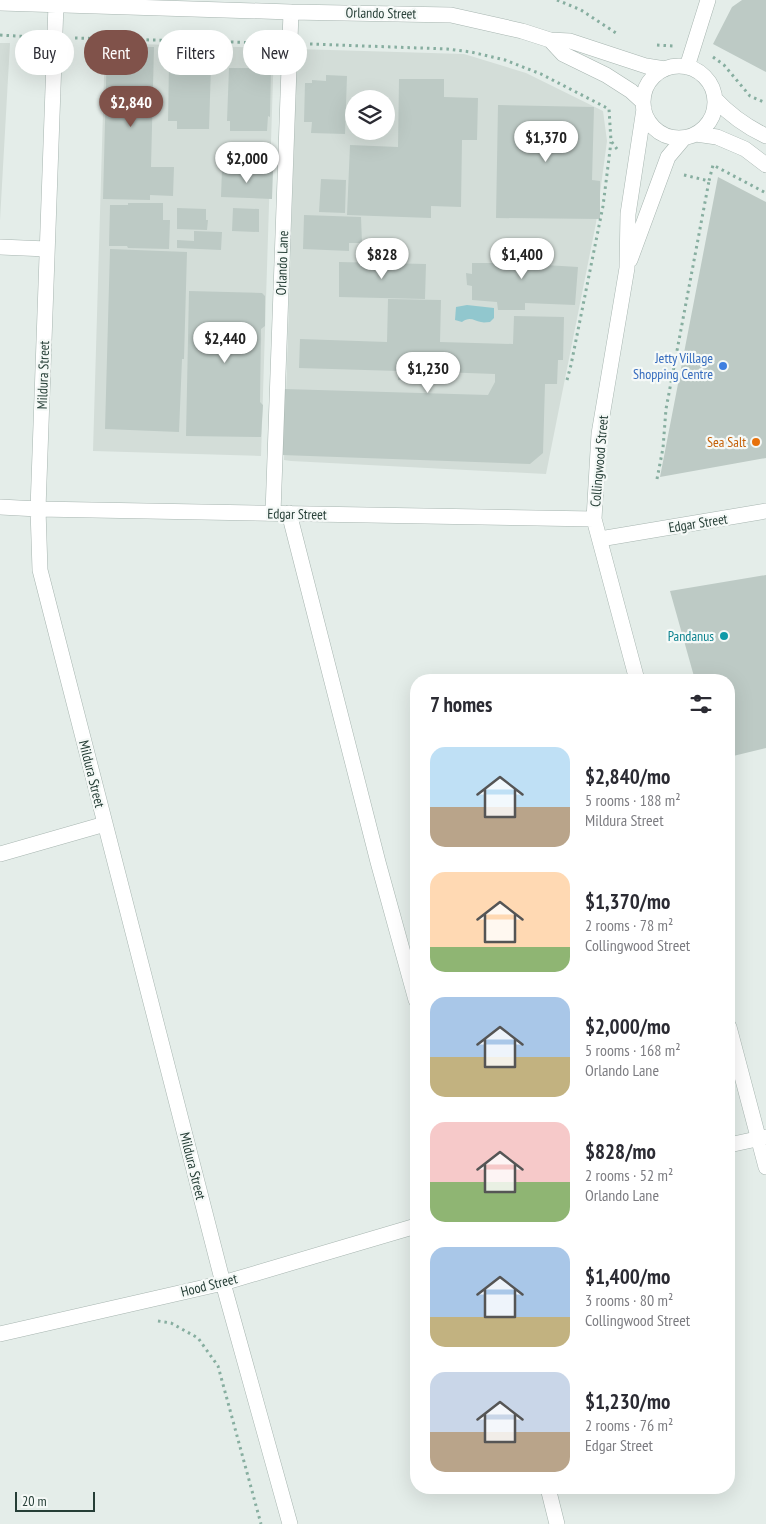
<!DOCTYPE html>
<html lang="en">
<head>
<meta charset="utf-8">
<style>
	:root { --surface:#fff; --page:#f2f2f3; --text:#2b2b33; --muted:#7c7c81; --accent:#80524a }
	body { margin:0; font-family:"PT Sans Narrow",sans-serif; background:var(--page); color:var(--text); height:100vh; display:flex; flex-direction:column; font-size:19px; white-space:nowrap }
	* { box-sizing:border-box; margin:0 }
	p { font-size:16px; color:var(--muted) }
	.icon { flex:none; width:28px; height:28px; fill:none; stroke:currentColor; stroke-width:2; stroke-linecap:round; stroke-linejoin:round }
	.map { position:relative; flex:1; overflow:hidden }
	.side { position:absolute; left:410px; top:674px; width:325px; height:820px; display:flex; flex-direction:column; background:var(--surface); border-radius:20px; box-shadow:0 5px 20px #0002 }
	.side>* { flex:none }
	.hud { position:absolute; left:15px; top:30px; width:320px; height:45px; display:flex; gap:10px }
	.buttons { position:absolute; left:345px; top:90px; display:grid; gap:10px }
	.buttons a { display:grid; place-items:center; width:50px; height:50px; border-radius:50%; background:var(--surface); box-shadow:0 5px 20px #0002; font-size:25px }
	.scale { position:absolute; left:15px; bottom:12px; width:80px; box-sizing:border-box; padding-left:5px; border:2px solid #253e36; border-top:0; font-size:14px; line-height:18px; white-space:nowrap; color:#253e36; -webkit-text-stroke:4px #f5f9f7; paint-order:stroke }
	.price { position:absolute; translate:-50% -42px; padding:0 11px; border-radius:18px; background:#fff; color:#222; font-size:16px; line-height:32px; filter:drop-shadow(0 1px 2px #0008) }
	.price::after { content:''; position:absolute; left:50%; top:30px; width:15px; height:11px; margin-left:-8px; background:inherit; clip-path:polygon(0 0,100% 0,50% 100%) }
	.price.on { background:var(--accent); color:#fff }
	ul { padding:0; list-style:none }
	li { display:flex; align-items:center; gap:15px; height:125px; padding:0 20px }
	li span { display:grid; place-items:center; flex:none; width:140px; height:100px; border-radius:15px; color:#555 }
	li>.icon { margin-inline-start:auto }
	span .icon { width:60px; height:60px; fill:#fffc; stroke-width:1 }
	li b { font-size:21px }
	h2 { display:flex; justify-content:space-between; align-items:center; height:60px; padding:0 20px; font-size:21px }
	.tag { padding:0 18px; border-radius:22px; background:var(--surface); box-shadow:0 5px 20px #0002; font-size:18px; line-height:45px }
	.tag.on { background:var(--accent); color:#fff }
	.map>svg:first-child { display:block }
	.built { fill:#d3ddd8; fill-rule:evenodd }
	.water { fill:#91c7ce }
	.building { fill:#bdcac5 }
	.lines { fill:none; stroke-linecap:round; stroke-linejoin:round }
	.minor-casing { stroke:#a7b5b0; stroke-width:16 }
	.path { stroke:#87aea0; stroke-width:3; stroke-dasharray:2.5 4; stroke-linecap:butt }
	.minor { stroke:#fff; stroke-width:15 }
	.shop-dot { fill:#3f7fe0; stroke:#f5f9f7; stroke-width:2 }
	.food-dot { fill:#e8710a; stroke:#f5f9f7; stroke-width:2 }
	.culture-dot { fill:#0f9aa8; stroke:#f5f9f7; stroke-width:2 }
	.labels { text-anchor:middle; stroke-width:4.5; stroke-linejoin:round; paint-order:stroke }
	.street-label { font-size:14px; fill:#253e36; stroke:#f5f9f7 }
	.shop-label { font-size:14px; fill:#366cbe; stroke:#f5f9f7; text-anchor:end }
	.food-label { font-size:14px; fill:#c56008; stroke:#f5f9f7; text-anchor:end }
	.culture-label { font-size:14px; fill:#0d838f; stroke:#f5f9f7; text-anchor:end }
</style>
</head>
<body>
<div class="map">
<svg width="766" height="1524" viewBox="0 0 766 1524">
	<rect width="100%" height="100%" fill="#e4ede9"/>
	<!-- built -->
	<path class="built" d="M 0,43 L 10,43 L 0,220 Z
		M 105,43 L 274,48 L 261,456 L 93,451 Z
		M 297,49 L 464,54 L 526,73 L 603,111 L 607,141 L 596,223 L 546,474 L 291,461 L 284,460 ZM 354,99 L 386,99 L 386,131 L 354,131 Z"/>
	<!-- water -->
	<path class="water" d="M 467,305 L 494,308 L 494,318 L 490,322 C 487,322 484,323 481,322 C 474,321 470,316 462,322 L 455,320 L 456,307 Z"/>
	<!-- building -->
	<path class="building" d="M 742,0 L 766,0 L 766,72 L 713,44 L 732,7 Z
		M 107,46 L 154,47 L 151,167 L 174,167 L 173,196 L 150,195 L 150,200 L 103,199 Z
		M 169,65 L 211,66 L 209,129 L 177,129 L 177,121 L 168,121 Z
		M 229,68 L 271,68 L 270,117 L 268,116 L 267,131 L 230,131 L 230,121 L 227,121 Z
		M 326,75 L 347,76 L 345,134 L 311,133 L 312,122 L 304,122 L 305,83 L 312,83 L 312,80 L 326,81 Z
		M 399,79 L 444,79 L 444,97 L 478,98 L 477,140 L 462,140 L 461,207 L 431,206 L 431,218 L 347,215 L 350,145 L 398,147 Z
		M 498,105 L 594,107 L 592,180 L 600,181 L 600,219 L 496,218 Z
		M 222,168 L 273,170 L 272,199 L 221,197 Z
		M 718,177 L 766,202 L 766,458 L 660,477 Z
		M 321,179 L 346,180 L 345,213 L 319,212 Z
		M 128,203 L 163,203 L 163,220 L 170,220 L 169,249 L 128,248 L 127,246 L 109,246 L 110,205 L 128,205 Z
		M 177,208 L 206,209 L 206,220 L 208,220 L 207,230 L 177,229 Z
		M 233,208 L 259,209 L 259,232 L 232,231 Z
		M 304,215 L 361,217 L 362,243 L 349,243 L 349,251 L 303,249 Z
		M 194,231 L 222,232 L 221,250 L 177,248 L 177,240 L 194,241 Z
		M 503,238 L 529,239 L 529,264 L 578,267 L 575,305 L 525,303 L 525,310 L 498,310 L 497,302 L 472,300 L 472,286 L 467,285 L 466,273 L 472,274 L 472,263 L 503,263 Z
		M 110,249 L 187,252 L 184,359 L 182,359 L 179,432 L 105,429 Z
		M 339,262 L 426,264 L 425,299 L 339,297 Z
		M 189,291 L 262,293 L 265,296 L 265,326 L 261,329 L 260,402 L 263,405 L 261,437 L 186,436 Z
		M 388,299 L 441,300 L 440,342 L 513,344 L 514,316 L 564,317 L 563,360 L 558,360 L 557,384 L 545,384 L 543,453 L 530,464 L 282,455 L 284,389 L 488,395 L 495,382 L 495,374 L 440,372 L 440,381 L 398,380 L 398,371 L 299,368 L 300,339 L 387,342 Z
		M 766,575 L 766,748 L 729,757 L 729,680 L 695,680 L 670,591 Z"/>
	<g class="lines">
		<defs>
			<path id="minor" d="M 0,3 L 291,12 L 451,15 L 522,31 L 550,40 L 570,41 L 646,66 L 665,69
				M 56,4 L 38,509 L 40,570 L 223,1283 L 290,1524
				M 550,40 L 563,54 L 606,75 L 631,91 L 643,102
				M643 102a36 36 0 1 1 72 0a36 36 0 1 1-72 0Z
				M 687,67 L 708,0
				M 715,99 C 730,115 747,127 766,136
				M 696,134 L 717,137 L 745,149 L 766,165
				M 0,247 L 47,249
				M 630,260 L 668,157 L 684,138
				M 0,507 L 38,509 L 594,519
				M 273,513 L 291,12
				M 289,513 L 378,862 L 416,1000
				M 600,539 L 766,511
				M 637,680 L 594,519 L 599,434 L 627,268 L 628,214 L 644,109
				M 0,854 L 105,824
				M 729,1027 L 766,1167
				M 729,1145 L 766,1137
				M 0,1334 L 223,1283 L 416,1226
				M 548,1488 L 557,1524"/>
		</defs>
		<!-- minor casing -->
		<use href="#minor" class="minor-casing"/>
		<!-- path -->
		<path class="path" d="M 557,0 L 581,10 L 616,33
			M 0,35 L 33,37
			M 75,38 L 268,43
			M 310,44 L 447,49 L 471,52 L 505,60 L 541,74 L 609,109 L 611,141 L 617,149
			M 657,45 L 673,46
			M 713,57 L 724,65 L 750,96 L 766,103
			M 684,175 L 709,181 L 713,165 L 766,193
			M 567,380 L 571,365 L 603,206 L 611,142
			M 657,479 L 663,448 L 666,409 L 709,181
			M 158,1321 L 171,1323 L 198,1338 L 218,1366 L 261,1524"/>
		<!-- minor -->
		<use href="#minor" class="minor"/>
	</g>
	<!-- markers -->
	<circle class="shop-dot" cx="723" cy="366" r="5"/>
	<circle class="food-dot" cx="756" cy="442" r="5"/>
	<circle class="culture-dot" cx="724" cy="636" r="5"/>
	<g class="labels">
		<!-- street labels -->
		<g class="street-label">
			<text transform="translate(381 13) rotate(1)" y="5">Orlando Street</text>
			<text transform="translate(282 263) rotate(-88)" y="5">Orlando Lane</text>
			<text transform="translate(43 375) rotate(-88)" y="5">Mildura Street</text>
			<text transform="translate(599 461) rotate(-85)" y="5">Collingwood Street</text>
			<text transform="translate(297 514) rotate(1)" y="5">Edgar Street</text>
			<text transform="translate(698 523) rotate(-9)" y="5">Edgar Street</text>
			<text transform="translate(92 774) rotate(76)" y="5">Mildura Street</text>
			<text transform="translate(193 1166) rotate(76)" y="5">Mildura Street</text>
			<text transform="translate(209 1285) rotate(-14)" y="5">Hood Street</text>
		</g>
		<!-- shop labels -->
		<g class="shop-label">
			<text x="713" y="363">Jetty Village<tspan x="713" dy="16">Shopping Centre</tspan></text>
		</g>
		<!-- food labels -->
		<g class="food-label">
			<text x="746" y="447">Sea Salt</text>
		</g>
		<!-- culture labels -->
		<g class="culture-label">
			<text x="714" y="641">Pandanus</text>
		</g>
	</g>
</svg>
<div class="buttons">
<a><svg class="icon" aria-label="layers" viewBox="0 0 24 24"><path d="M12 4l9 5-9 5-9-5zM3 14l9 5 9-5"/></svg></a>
</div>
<div class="scale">20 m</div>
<b class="price on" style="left:131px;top:128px">$2,840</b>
<b class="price" style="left:546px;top:163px">$1,370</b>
<b class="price" style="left:247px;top:184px">$2,000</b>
<b class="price" style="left:382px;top:280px">$828</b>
<b class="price" style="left:522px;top:280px">$1,400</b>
<b class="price" style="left:225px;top:364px">$2,440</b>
<b class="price" style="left:428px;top:394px">$1,230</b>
<div class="hud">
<a class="tag">Buy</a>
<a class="tag on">Rent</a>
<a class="tag">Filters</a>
<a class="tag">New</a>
</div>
<section class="side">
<h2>7 homes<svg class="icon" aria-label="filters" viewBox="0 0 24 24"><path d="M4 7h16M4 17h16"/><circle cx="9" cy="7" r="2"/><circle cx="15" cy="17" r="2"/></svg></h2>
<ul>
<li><span style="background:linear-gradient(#bfe0f5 60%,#b9a48a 0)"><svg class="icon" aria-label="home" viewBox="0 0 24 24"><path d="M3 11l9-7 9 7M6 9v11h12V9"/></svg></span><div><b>$2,840/mo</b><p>5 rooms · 188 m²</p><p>Mildura Street</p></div></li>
<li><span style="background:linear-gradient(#ffd9b3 75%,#8fb573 0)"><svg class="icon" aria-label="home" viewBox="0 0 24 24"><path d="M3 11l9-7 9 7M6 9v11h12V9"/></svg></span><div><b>$1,370/mo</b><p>2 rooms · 78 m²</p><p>Collingwood Street</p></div></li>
<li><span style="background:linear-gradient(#a9c7e8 60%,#c2b280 0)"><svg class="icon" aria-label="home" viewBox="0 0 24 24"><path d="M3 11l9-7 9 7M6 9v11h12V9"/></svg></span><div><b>$2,000/mo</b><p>5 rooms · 168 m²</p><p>Orlando Lane</p></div></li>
<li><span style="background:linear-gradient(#f6c9c9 60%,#8fb573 0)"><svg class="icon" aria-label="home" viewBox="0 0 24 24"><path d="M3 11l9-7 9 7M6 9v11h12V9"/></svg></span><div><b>$828/mo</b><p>2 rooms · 52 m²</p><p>Orlando Lane</p></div></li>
<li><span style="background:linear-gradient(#a9c7e8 70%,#c2b280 0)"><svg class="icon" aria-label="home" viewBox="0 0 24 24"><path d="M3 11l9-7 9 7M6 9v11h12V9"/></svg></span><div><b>$1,400/mo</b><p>3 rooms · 80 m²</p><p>Collingwood Street</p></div></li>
<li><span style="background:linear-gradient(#c9d6e8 60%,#b9a48a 0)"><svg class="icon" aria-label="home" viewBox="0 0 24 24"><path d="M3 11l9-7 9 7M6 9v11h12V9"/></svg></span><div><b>$1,230/mo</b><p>2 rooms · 76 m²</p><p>Edgar Street</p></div></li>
</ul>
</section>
</div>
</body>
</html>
